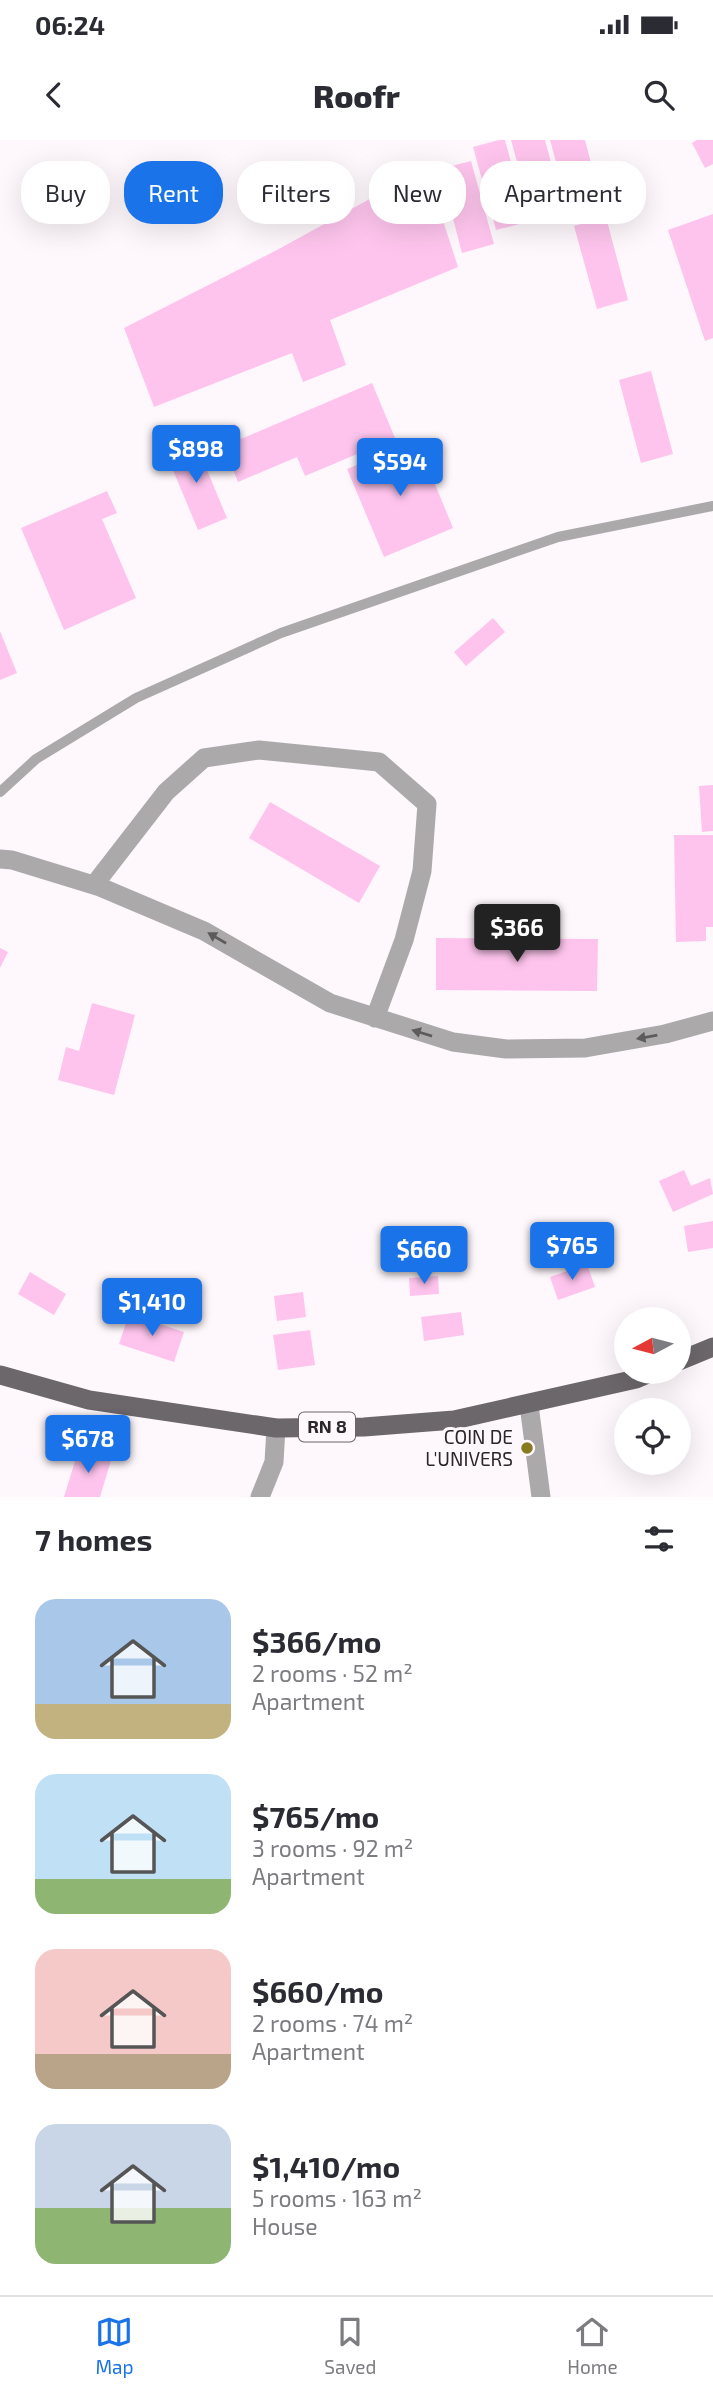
<!DOCTYPE html>
<html lang="en">
<head>
<meta charset="utf-8">
<style>
	:root { --surface:#fff; --page:#f2f2f3; --text:#2b2b33; --muted:#7c7c81; --line:#e1e1e2; --accent:#1a73e8 }
	body { margin:0; font-family:"Exo 2",sans-serif; background:var(--page); color:var(--text); height:100vh; display:flex; flex-direction:column; font-size:26px; white-space:nowrap }
	* { box-sizing:border-box; margin:0 }
	p { font-size:23px; color:var(--muted) }
	.icon { flex:none; width:38px; height:38px; fill:none; stroke:currentColor; stroke-width:2; stroke-linecap:round; stroke-linejoin:round }
	.map { position:relative; height:1357px; overflow:hidden }
	.details { display:flex; flex-direction:column; background:var(--surface); flex:1 }
	.details>* { flex:none }
	.guide { position:absolute; left:21px; top:21px; width:672px; height:63px; display:flex; gap:14px }
	.needle { width:46px; rotate:263deg }
	.buttons { position:absolute; left:614px; top:1167px; display:grid; gap:14px }
	.buttons a { display:grid; place-items:center; width:77px; height:77px; border-radius:50%; background:var(--surface); box-shadow:0 7px 28px #0002; font-size:35px }
	.price { position:absolute; translate:-50% -60px; padding:0 16px; border-radius:7px; background:var(--accent); color:#fff; font-size:23px; line-height:46px; filter:drop-shadow(0 2px 4px #0008) }
	.price::after { content:''; position:absolute; left:50%; top:42px; width:21px; height:16px; margin-left:-10px; background:inherit; clip-path:polygon(0 0,100% 0,50% 100%) }
	.price.on { background:#222; color:#fff }
	ul { padding:0; list-style:none }
	li { display:flex; align-items:center; gap:21px; height:175px; padding:0 35px }
	li span { display:grid; place-items:center; flex:none; width:196px; height:140px; border-radius:21px; color:#555 }
	li>.icon { margin-inline-start:auto }
	span .icon { width:84px; height:84px; fill:#fffc; stroke-width:1 }
	li b { font-size:30px }
	h2 { display:flex; justify-content:space-between; align-items:center; height:84px; padding:0 35px; font-size:30px }
	.chip { padding:0 24px; border-radius:28px; background:var(--surface); box-shadow:0 7px 28px #0002; font-size:24px; line-height:63px }
	.chip.on { background:var(--accent); color:#fff }
	.status { display:flex; justify-content:space-between; align-items:center; height:49px; padding:0 35px; background:var(--surface); direction:ltr }
	.status svg { height:19px; fill:currentColor }
	header { display:flex; justify-content:space-between; align-items:center; height:91px; padding:0 35px; background:var(--surface); font-size:32px; font-weight:800 }
	.tabs { display:flex; justify-content:space-around; align-items:center; height:98px; border-top:2px solid var(--line); background:var(--surface); font-size:19px; color:var(--muted) }
	.tabs a { display:grid; justify-items:center; gap:4px }
	.tabs .on { color:var(--accent) }
	.map>svg:first-child { display:block }
	.building { fill:#fec4ed }
	.lines { fill:none; stroke-linecap:round; stroke-linejoin:round }
	.service { stroke:#aca9ab; stroke-width:10 }
	.minor { stroke:#aca9ab; stroke-width:19 }
	.primary { stroke:#6c676b; stroke-width:19 }
	.oneway { fill:#5e5b5d }
	.poi-dot { fill:#877a1f; stroke:#fef7fc; stroke-width:2.5 }
	.labels { text-anchor:middle; stroke-width:6; stroke-linejoin:round; paint-order:stroke }
	.shield { fill:#fef7fc; stroke:#6a6568; stroke-width:2 }
	.shield-label { font-size:18px; font-weight:bold; fill:#2a2729 }
	.poi-label { font-size:19px; fill:#2a2729; stroke:#fef7fc; text-anchor:end }
</style>
</head>
<body>
<div class="status"><b>06:24</b><svg viewBox="0 0 49 12"><path d="M0 12V9h3v3zM5 12V6h3v6zM10 12V3h3v9zM15 12V0h3v12zM26 1h20v11H26zM47 4h2v5h-2z"/></svg></div>
<header><svg class="icon" aria-label="back" viewBox="0 0 24 24"><path d="M15 5l-7 7 7 7"/></svg>Roofr<svg class="icon" aria-label="search" viewBox="0 0 24 24"><circle cx="10" cy="10" r="6"/><path d="M15 15l6 6"/></svg></header>
<div class="map">
<svg width="713" height="1357" viewBox="0 0 713 1357">
	<rect width="100%" height="100%" fill="#fef7fc"/>
	<!-- building -->
	<path class="building" d="M 499,0 L 505,0 L 527,82 L 496,90 L 473,7 Z
		M 511,0 L 545,0 L 564,71 L 533,80 Z
		M 550,0 L 585,0 L 601,61 L 569,70 Z
		M 697,0 L 713,0 L 713,24 L 705,28 L 692,3 Z
		M 471,21 L 494,104 L 462,113 L 440,29 Z
		M 426,28 L 458,127 L 330,180 L 346,225 L 303,242 L 292,213 L 154,267 L 124,188 L 277,110 Z
		M 713,74 L 713,198 L 705,201 L 668,90 Z
		M 606,77 L 628,160 L 597,169 L 574,86 Z
		M 651,231 L 673,314 L 641,323 L 619,240 Z
		M 372,243 L 395,298 L 305,336 L 297,317 L 238,342 L 218,292 L 235,284 L 241,299 Z
		M 194,299 L 227,378 L 198,390 L 165,311 Z
		M 417,300 L 453,388 L 384,417 L 347,329 Z
		M 107,351 L 117,373 L 102,379 L 136,458 L 64,490 L 21,388 Z
		M 493,478 L 505,492 L 466,526 L 454,512 Z
		M 0,491 L 17,533 L 0,540 Z
		M 713,645 L 713,691 L 702,692 L 699,646 Z
		M 270,662 L 380,726 L 359,763 L 249,698 Z
		M 674,695 L 713,695 L 713,787 L 706,787 L 706,801 L 676,802 Z
		M 436,798 L 598,799 L 597,851 L 436,850 Z
		M 0,808 L 8,812 L 0,828 Z
		M 92,863 L 135,875 L 114,955 L 58,940 L 66,907 L 79,911 Z
		M 684,1030 L 691,1046 L 710,1038 L 713,1054 L 673,1072 L 659,1041 Z
		M 713,1081 L 713,1108 L 688,1112 L 684,1086 Z
		M 562,1091 L 568,1109 L 537,1120 L 531,1101 Z
		M 603,1094 L 607,1118 L 588,1121 L 585,1097 Z
		M 587,1124 L 595,1147 L 558,1160 L 550,1137 Z
		M 30,1132 L 66,1154 L 54,1175 L 18,1154 Z
		M 438,1136 L 439,1154 L 410,1156 L 409,1138 Z
		M 303,1152 L 306,1177 L 277,1181 L 274,1156 Z
		M 461,1172 L 464,1195 L 424,1201 L 421,1177 Z
		M 129,1174 L 184,1192 L 174,1222 L 119,1204 Z
		M 310,1190 L 315,1225 L 278,1230 L 273,1195 Z
		M 79,1308 L 112,1317 L 100,1357 L 64,1357 Z"/>
	<g class="lines">
		<!-- service -->
		<path class="service" d="M 0,652 L 36,619 L 136,558 L 281,493 L 558,397 L 713,366"/>
		<!-- minor -->
		<path class="minor" d="M 0,719 L 12,720 L 100,747 L 204,791 L 330,863 L 453,902 L 506,909 L 585,908 L 665,894 L 713,881
			M 94,745 L 166,652 L 204,618 L 259,610 L 379,622 L 427,664 L 422,731 L 404,800 L 375,878
			M 529,1265 L 541,1357
			M 260,1357 L 274,1322 L 276,1288"/>
		<!-- primary -->
		<path class="primary" d="M 679,1221 L 713,1207
			M 0,1235 L 89,1260 L 276,1288 L 364,1287 L 454,1280 L 636,1239 L 652,1232"/>
	</g>
	<!-- one-way arrows -->
	<defs><path id="oneway-solid" d="M-6-.8H1V-3.2L6.5 0L1 3.2V.8H-6Z" transform="scale(1.75)"/></defs>
	<g class="oneway">
		<use href="#oneway-solid" transform="translate(217 798) rotate(-150)"/>
		<use href="#oneway-solid" transform="translate(422 893) rotate(-163)"/>
		<use href="#oneway-solid" transform="translate(647 897) rotate(170)"/>
	</g>
	<!-- markers -->
	<circle class="poi-dot" cx="527" cy="1308" r="7"/>
	<g class="labels">
		<!-- shield labels -->
		<rect class="shield" x="299" y="1272.5" width="56" height="29" rx="5"/>
		<g class="shield-label">
			<text x="327" y="1293">RN 8</text>
		</g>
		<!-- poi labels -->
		<g class="poi-label">
			<text x="513" y="1304">COIN DE<tspan x="513" dy="22">L'UNIVERS</tspan></text>
		</g>
	</g>
</svg>
<div class="buttons">
<a><svg class="needle" viewBox="-14 -14 28 28"><path d="M0-13l5 13h-10z" fill="#e53935"/><path d="M0 13l5-13h-10z" fill="#7c7c81"/></svg></a>
<a><svg class="icon" aria-label="locate" viewBox="0 0 24 24"><circle cx="12" cy="12" r="6"/><path d="M12 2v4M12 18v4M2 12h4M18 12h4"/></svg></a>
</div>
<b class="price" style="left:196px;top:345px">$898</b>
<b class="price" style="left:400px;top:358px">$594</b>
<b class="price on" style="left:517px;top:824px">$366</b>
<b class="price" style="left:572px;top:1142px">$765</b>
<b class="price" style="left:424px;top:1146px">$660</b>
<b class="price" style="left:152px;top:1198px">$1,410</b>
<b class="price" style="left:88px;top:1335px">$678</b>
<div class="guide">
<a class="chip">Buy</a>
<a class="chip on">Rent</a>
<a class="chip">Filters</a>
<a class="chip">New</a>
<a class="chip">Apartment</a>
</div>
</div>
<section class="details">
<h2>7 homes<svg class="icon" aria-label="filters" viewBox="0 0 24 24"><path d="M4 7h16M4 17h16"/><circle cx="9" cy="7" r="2"/><circle cx="15" cy="17" r="2"/></svg></h2>
<ul>
<li><span style="background:linear-gradient(#a9c7e8 75%,#c2b280 0)"><svg class="icon" aria-label="home" viewBox="0 0 24 24"><path d="M3 11l9-7 9 7M6 9v11h12V9"/></svg></span><div><b>$366/mo</b><p>2 rooms · 52 m²</p><p>Apartment</p></div></li>
<li><span style="background:linear-gradient(#bfe0f5 75%,#8fb573 0)"><svg class="icon" aria-label="home" viewBox="0 0 24 24"><path d="M3 11l9-7 9 7M6 9v11h12V9"/></svg></span><div><b>$765/mo</b><p>3 rooms · 92 m²</p><p>Apartment</p></div></li>
<li><span style="background:linear-gradient(#f6c9c9 75%,#b9a48a 0)"><svg class="icon" aria-label="home" viewBox="0 0 24 24"><path d="M3 11l9-7 9 7M6 9v11h12V9"/></svg></span><div><b>$660/mo</b><p>2 rooms · 74 m²</p><p>Apartment</p></div></li>
<li><span style="background:linear-gradient(#c9d6e8 60%,#8fb573 0)"><svg class="icon" aria-label="home" viewBox="0 0 24 24"><path d="M3 11l9-7 9 7M6 9v11h12V9"/></svg></span><div><b>$1,410/mo</b><p>5 rooms · 163 m²</p><p>House</p></div></li>
</ul>
</section>
<nav class="tabs">
<a class="on"><svg class="icon" aria-label="map" viewBox="0 0 24 24"><path d="M3 6l6-2 6 2 6-2v14l-6 2-6-2-6 2zM9 4v14M15 6v14"/></svg>Map</a>
<a><svg class="icon" aria-label="saved" viewBox="0 0 24 24"><path d="M7 4h10v16l-5-4-5 4z"/></svg>Saved</a>
<a><svg class="icon" aria-label="home" viewBox="0 0 24 24"><path d="M3 11l9-7 9 7M6 9v11h12V9"/></svg>Home</a>
</nav>
</body>
</html>
